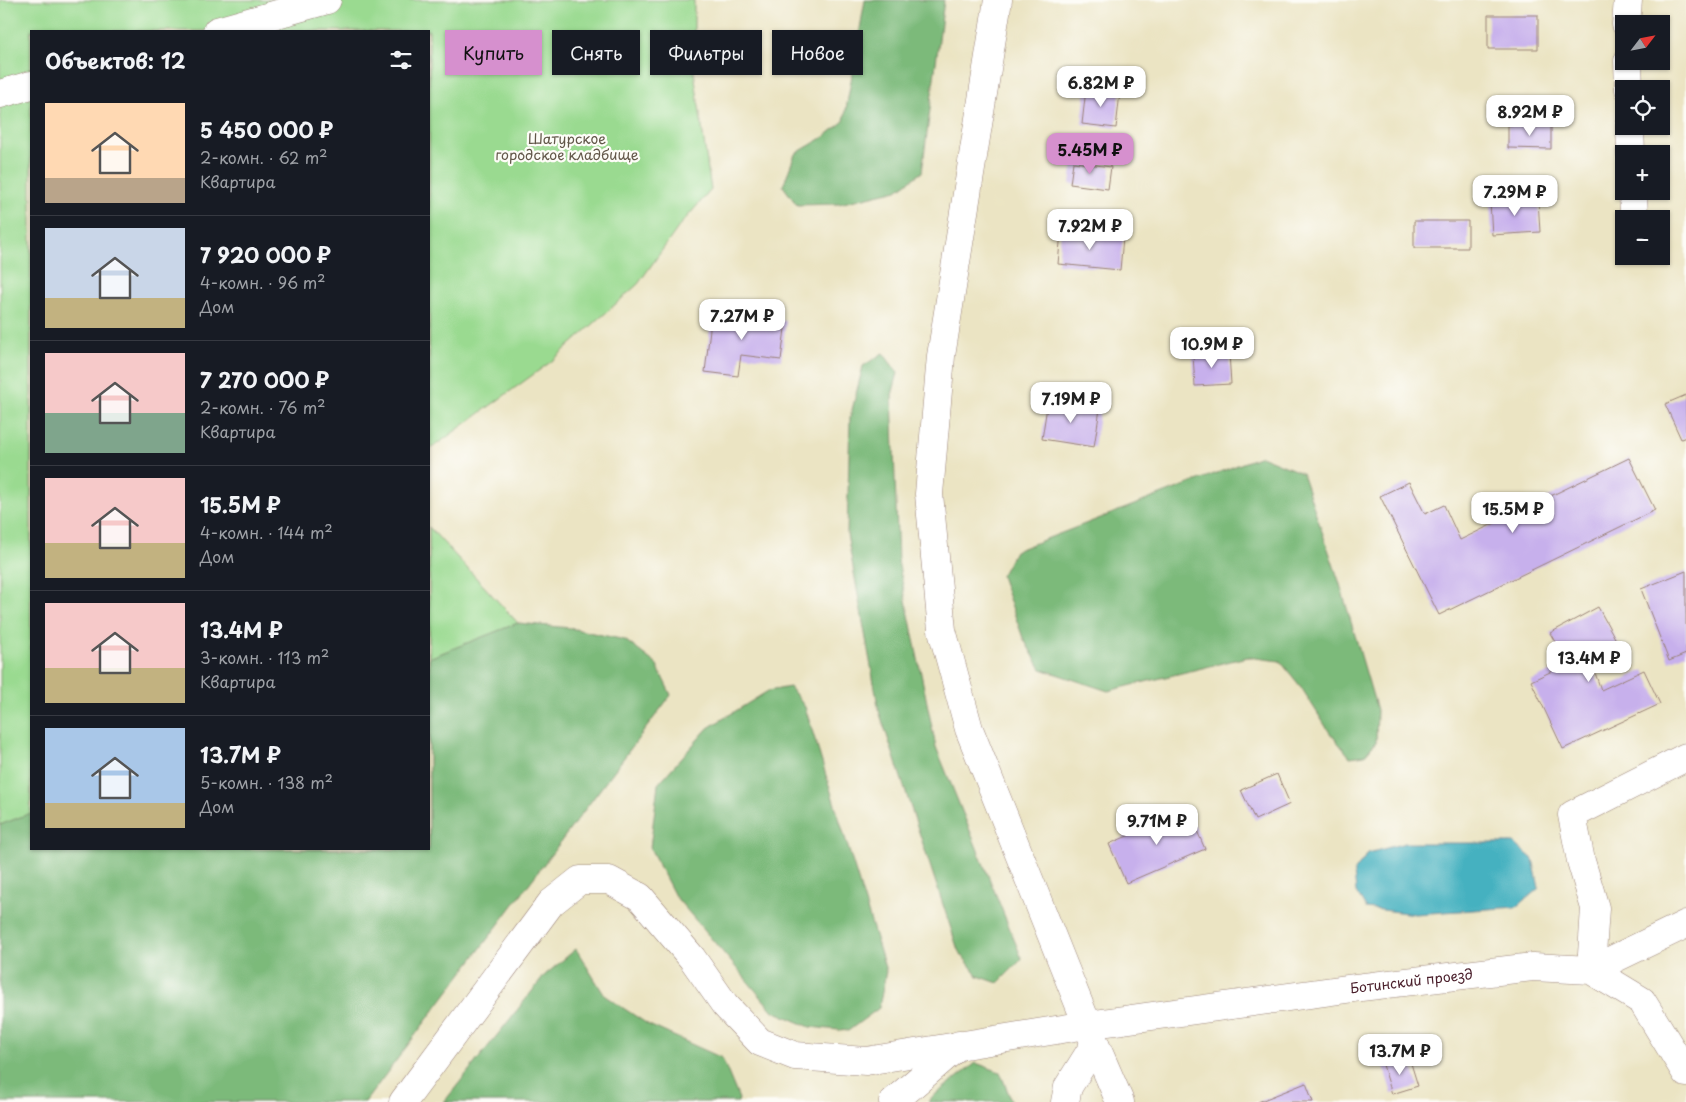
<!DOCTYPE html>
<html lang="ru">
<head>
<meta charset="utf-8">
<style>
	:root { --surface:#171b24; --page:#20242c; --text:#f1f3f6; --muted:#9ea1a6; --line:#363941; --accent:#d690ce }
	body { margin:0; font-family:"Playpen Sans",sans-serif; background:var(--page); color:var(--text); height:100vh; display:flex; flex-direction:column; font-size:19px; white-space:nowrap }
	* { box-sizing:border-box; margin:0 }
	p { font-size:16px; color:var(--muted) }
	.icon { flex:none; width:28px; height:28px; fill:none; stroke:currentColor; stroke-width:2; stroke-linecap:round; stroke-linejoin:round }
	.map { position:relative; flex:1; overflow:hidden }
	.drawer { position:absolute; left:30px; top:30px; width:400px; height:820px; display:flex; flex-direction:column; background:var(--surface); border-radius:0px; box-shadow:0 1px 4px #0004 }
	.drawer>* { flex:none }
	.hud { position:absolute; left:445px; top:30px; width:475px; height:45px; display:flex; gap:10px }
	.needle { width:32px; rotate:58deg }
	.buttons { position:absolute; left:1615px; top:15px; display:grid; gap:10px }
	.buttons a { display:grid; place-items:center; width:55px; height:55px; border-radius:0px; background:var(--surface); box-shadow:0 1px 4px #0004; font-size:25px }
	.price { position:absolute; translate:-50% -42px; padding:0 11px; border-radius:10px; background:#fff; color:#222; font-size:16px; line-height:32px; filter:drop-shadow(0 1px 2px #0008) }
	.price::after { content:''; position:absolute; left:50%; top:30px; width:15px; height:11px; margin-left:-8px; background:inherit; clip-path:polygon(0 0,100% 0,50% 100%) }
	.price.on { background:var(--accent); color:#111 }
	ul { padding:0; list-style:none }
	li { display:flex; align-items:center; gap:15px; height:125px; padding:0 15px }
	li+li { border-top:1px solid var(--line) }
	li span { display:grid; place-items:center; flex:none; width:140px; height:100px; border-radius:0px; color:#555 }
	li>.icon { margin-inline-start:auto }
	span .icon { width:60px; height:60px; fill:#fffc; stroke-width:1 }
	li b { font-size:21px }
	h2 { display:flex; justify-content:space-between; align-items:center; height:60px; padding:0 15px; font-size:21px }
	.tag { padding:0 18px; border-radius:0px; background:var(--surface); box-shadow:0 1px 4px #0004; font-size:18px; line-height:45px }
	.tag.on { background:var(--accent); color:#111 }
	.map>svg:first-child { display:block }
	.green { fill:#9ada90; stroke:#727c5e }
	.forest { fill:#7bba7a; stroke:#626c52 }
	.water { fill:#44b1c0; stroke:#476876 }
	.building { fill:#c7b0ec }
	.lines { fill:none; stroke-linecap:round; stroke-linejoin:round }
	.minor-casing { stroke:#9a8277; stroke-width:29 }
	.major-casing { stroke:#9a8277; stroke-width:29 }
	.minor { stroke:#fff; stroke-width:28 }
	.major { stroke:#fff; stroke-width:28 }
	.labels { text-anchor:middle; stroke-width:4.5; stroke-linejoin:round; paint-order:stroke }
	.park-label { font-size:14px; fill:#625749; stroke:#fdfcf7 }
	.street-label { font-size:14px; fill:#4a1f2b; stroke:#fdfcf7 }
</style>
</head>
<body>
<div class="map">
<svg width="1686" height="1102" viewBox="0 0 1686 1102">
	<rect width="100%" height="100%" fill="#fdfcf7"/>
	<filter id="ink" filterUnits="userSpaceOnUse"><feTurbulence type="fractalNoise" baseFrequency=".02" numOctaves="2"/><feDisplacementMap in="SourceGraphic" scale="10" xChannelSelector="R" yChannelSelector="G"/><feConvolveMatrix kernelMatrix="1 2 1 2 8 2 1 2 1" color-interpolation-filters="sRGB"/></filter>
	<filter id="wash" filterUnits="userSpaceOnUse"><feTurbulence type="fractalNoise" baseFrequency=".0096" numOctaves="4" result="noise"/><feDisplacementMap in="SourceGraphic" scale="20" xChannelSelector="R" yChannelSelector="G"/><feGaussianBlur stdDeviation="1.12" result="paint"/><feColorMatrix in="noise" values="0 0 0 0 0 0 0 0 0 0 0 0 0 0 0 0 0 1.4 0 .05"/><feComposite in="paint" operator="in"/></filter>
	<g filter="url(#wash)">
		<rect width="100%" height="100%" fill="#ebe4c3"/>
		<!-- green -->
		<path class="green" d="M 0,0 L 694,0 L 694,72 L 711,190 L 680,225 L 638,284 L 552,361 L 429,450 L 429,31 L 31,31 L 31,813 L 0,825 Z
			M 429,527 L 518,623 L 429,658 Z"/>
		<!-- forest -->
		<path class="forest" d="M 865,0 L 944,0 L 922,172 L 897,190 L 839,204 L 797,205 L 783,186 L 795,154 L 824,137 L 844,121 Z
			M 883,353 L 898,373 L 892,395 L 898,561 L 936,747 L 1022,959 L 998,983 L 978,976 L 958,950 L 879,711 L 847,534 L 850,418 L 863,366 Z
			M 1261,456 L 1302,473 L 1339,581 L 1377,710 L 1376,742 L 1365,755 L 1350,757 L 1330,733 L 1301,687 L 1280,661 L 1247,657 L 1108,691 L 1041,669 L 1023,638 L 1001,576 L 1015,551 Z
			M 518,623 L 570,628 L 625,640 L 656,664 L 671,695 L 365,1102 L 0,1102 L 0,825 L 31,813 L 31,849 L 429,849 L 429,658 Z
			M 790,687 L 805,707 L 886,971 L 879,1008 L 848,1031 L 810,1027 L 773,1011 L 675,896 L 650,848 L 658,784 L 708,728 L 768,691 Z
			M 576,949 L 605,996 L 649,1025 L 722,1058 L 739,1099 L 738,1102 L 444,1102 L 545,975 Z
			M 976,1063 L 1000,1072 L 1012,1102 L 928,1102 L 932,1097 Z"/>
		<!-- water -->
		<path class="water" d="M 1405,843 L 1514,843 L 1533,859 L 1539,888 L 1517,907 L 1415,914 L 1366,908 L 1356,892 L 1354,872 L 1368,853 Z"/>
		<g id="blocks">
			<!-- building -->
			<path class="building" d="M 1488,15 L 1538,15 L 1538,49 L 1488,49 Z
				M 1086,89 L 1120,93 L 1116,128 L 1082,124 Z
				M 1508,125 L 1551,125 L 1551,149 L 1508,148 Z
				M 1073,162 L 1111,167 L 1108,189 L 1070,184 Z
				M 1538,199 L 1540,232 L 1492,235 L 1490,202 Z
				M 1414,221 L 1468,221 L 1468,248 L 1414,248 Z
				M 1061,232 L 1123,238 L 1120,270 L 1058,264 Z
				M 712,312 L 786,321 L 781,360 L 741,355 L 738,376 L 705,372 Z
				M 1229,353 L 1231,384 L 1195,386 L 1193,355 Z
				M 1686,395 L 1686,437 L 1681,439 L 1665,404 Z
				M 1048,400 L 1100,409 L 1094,447 L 1042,439 Z
				M 1629,458 L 1655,510 L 1439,615 L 1380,496 L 1409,482 L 1425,514 L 1444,505 L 1460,540 Z
				M 1686,571 L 1686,654 L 1669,661 L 1641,589 Z
				M 1598,607 L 1622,651 L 1593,667 L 1601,690 L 1644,670 L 1660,704 L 1563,749 L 1531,681 L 1567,664 L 1550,633 Z
				M 1277,774 L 1290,804 L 1255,820 L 1241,790 Z
				M 1188,810 L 1205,849 L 1126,883 L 1109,844 Z
				M 1409,1057 L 1418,1086 L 1392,1094 L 1383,1065 Z
				M 1306,1083 L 1313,1102 L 1258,1102 Z"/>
		</g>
	</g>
	<g filter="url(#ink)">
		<use href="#blocks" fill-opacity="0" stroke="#9a8277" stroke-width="1"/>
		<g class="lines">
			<defs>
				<g id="minor">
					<path d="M 1626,24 L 1628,0"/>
					<path d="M 217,31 L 327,0"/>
					<path d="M 1628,61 L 1629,89"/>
					<path d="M 0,94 L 31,85"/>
					<path d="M 1630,126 L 1631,154"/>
					<path d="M 1633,191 L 1634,217"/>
					<path d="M 1686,757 L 1572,815 L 1581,861 L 1595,908 L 1591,970 L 1686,924"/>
					<path id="s1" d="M 403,1102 L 551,903 L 580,880 L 609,880 L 640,897 L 692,958 L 725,1005 L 760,1042 L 795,1056 L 866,1061 L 1087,1025 L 1354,988 L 1533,967 L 1591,970 L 1642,1001 L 1686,1073"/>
					<path d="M 893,1102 L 959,1045"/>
					<path d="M 1065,1102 L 1068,1087 L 1095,1044"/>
				</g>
				<path id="major" d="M 998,0 L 941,356 L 929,494 L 942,630 L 969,729 L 1095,1044 L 1120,1102"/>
			</defs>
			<!-- minor casing -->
			<use href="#minor" class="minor-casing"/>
			<!-- major casing -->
			<use href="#major" class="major-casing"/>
			<!-- minor -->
			<use href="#minor" class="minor"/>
			<!-- major -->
			<use href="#major" class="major"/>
		</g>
	</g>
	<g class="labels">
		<!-- park labels -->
		<g class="park-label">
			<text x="567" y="144">Шатурское<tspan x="567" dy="16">городское кладбище</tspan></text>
		</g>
		<!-- street labels -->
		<g class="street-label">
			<text dy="5" stroke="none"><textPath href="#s1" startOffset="1198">Ботинский проезд</textPath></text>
		</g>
	</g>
</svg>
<div class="buttons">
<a><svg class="needle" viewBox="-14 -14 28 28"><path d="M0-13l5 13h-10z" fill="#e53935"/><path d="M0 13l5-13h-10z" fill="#9ea1a6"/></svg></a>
<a><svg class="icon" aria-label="locate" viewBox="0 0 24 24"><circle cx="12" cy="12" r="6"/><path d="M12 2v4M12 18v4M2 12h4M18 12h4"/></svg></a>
<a>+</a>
<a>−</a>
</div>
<b class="price" style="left:1101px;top:108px">6.82M ₽</b>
<b class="price" style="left:1530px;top:137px">8.92M ₽</b>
<b class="price on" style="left:1090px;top:175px">5.45M ₽</b>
<b class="price" style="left:1515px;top:217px">7.29M ₽</b>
<b class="price" style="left:1090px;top:251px">7.92M ₽</b>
<b class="price" style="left:742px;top:341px">7.27M ₽</b>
<b class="price" style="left:1212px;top:369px">10.9M ₽</b>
<b class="price" style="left:1071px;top:424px">7.19M ₽</b>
<b class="price" style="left:1513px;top:534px">15.5M ₽</b>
<b class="price" style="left:1589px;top:683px">13.4M ₽</b>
<b class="price" style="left:1157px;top:846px">9.71M ₽</b>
<b class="price" style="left:1400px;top:1076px">13.7M ₽</b>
<div class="hud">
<a class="tag on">Купить</a>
<a class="tag">Снять</a>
<a class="tag">Фильтры</a>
<a class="tag">Новое</a>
</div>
<section class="drawer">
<h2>Объектов: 12<svg class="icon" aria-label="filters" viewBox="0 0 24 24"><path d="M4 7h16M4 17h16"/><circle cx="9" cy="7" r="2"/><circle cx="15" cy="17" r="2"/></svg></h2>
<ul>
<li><span style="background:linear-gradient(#ffd9b3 75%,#b9a48a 0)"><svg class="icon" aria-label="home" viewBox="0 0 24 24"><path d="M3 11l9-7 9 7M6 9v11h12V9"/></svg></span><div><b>5 450 000 ₽</b><p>2-комн. · 62 m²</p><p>Квартира</p></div></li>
<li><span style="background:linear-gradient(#c9d6e8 70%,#c2b280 0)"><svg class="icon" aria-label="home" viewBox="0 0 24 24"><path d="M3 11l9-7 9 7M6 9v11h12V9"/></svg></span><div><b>7 920 000 ₽</b><p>4-комн. · 96 m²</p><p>Дом</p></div></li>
<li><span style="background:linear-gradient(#f6c9c9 60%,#7fa58c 0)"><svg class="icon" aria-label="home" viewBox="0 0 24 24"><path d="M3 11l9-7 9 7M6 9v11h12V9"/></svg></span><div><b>7 270 000 ₽</b><p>2-комн. · 76 m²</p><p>Квартира</p></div></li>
<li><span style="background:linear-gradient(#f6c9c9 65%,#c2b280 0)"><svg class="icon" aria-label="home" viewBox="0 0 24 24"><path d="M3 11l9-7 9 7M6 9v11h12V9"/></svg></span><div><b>15.5M ₽</b><p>4-комн. · 144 m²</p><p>Дом</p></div></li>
<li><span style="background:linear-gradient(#f6c9c9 65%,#c2b280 0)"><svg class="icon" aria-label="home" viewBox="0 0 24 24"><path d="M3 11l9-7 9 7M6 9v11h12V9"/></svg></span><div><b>13.4M ₽</b><p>3-комн. · 113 m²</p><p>Квартира</p></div></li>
<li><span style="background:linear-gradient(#a9c7e8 75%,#c2b280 0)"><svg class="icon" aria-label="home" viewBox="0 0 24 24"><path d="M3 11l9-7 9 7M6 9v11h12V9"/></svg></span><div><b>13.7M ₽</b><p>5-комн. · 138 m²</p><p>Дом</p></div></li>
</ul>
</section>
</div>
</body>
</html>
